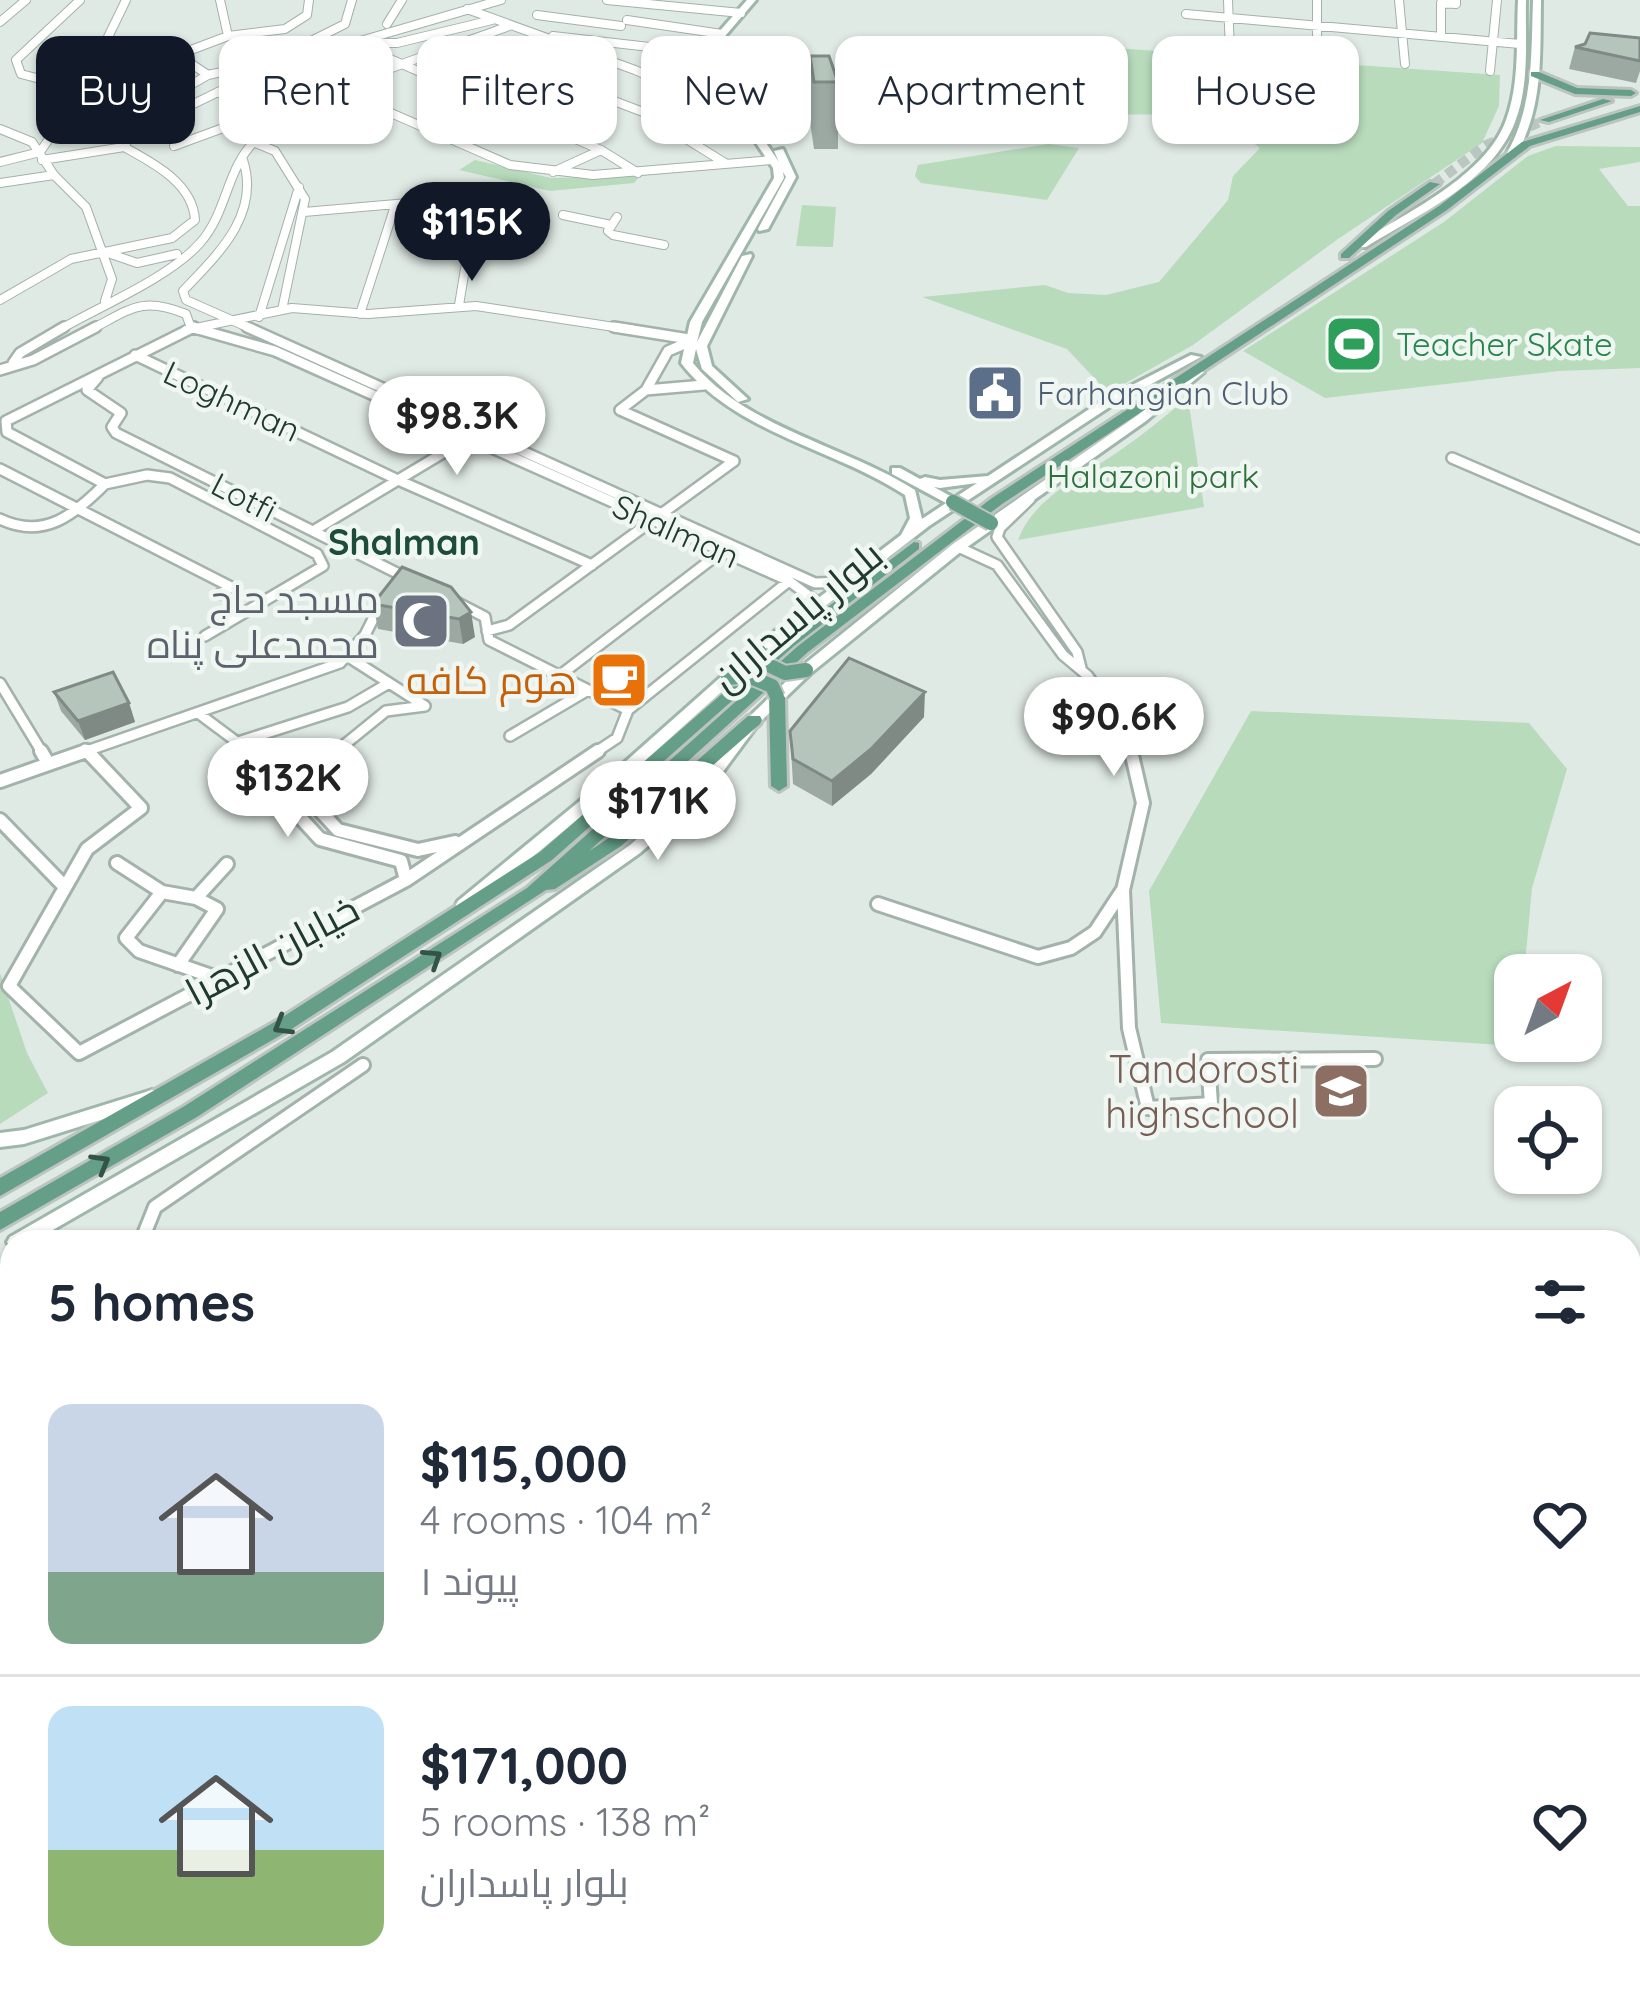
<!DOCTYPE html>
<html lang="en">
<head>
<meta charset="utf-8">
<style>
	:root { --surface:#fff; --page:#f6f6f7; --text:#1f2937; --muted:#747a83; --line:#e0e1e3; --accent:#111827 }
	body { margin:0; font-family:Quicksand,Cairo,sans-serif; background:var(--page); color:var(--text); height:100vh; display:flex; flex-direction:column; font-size:45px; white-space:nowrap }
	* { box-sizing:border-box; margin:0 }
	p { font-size:39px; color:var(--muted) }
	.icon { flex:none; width:66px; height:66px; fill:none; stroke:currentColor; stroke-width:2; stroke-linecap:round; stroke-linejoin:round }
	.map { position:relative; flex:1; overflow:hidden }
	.sheet { position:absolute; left:0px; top:1230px; width:1641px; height:771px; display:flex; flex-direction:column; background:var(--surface); border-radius:36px 36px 0 0; box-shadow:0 3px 9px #0004 }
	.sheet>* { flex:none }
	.banner { position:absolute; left:36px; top:36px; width:1569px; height:108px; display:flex; gap:24px }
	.needle { width:78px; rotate:41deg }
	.controls { position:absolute; left:1494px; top:954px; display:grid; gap:24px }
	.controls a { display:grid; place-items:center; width:108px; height:108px; border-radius:24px; background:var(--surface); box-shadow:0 3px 9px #0004; font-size:60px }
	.price { position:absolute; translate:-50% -102px; padding:0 27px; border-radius:42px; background:#fff; color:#222; font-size:39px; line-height:78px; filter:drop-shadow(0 3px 6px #0008) }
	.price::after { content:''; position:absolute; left:50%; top:72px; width:36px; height:27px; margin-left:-18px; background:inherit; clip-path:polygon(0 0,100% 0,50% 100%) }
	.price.on { background:var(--accent); color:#fff }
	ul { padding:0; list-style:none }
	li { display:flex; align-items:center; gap:36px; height:300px; padding:0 48px }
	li+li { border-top:3px solid var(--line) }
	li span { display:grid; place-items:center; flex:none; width:336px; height:240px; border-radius:24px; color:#555 }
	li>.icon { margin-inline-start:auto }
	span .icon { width:144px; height:144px; fill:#fffc; stroke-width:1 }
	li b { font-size:51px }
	h2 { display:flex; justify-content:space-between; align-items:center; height:144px; padding:0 48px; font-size:51px }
	.pill { padding:0 42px; border-radius:24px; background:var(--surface); box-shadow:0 3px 9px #0004; font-size:42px; line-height:108px }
	.pill.on { background:var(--accent); color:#fff }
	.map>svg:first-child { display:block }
	.green { fill:#b8dbbc }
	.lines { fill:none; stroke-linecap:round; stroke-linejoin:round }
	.primary-tunnel { stroke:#bac7c0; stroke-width:10; stroke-dasharray:10 6; stroke-linecap:butt }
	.minor-far3-casing { stroke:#a3b2aa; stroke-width:10 }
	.minor-far2-casing { stroke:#a3b2aa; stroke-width:14 }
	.minor-far1-casing { stroke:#a3b2aa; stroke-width:18 }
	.minor-casing { stroke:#a3b2aa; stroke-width:21 }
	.secondary-casing { stroke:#9fb6aa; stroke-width:6 }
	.primary-casing { stroke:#bcc4c1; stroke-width:6 }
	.minor-far3 { stroke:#fff; stroke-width:8 }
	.minor-far2 { stroke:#fff; stroke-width:9 }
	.minor-far1 { stroke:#fff; stroke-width:12 }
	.minor { stroke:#fff; stroke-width:15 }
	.secondary { fill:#fff; fill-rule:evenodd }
	.primary { fill:#659f87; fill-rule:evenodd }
	.primary-bridge-casing { stroke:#bcc4c1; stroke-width:18; stroke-linecap:butt }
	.primary-bridge { stroke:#659f87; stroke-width:14 }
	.wall { fill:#9ca9a2 }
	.shaded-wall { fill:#7f8a84 }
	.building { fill:#b5c5bc; stroke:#7f8a84; stroke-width:3 }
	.oneway { stroke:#325345 }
	.labels { text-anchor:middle; stroke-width:9; stroke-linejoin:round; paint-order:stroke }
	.far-leisure-label { font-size:33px; fill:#27864d; stroke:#f0f7f2; text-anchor:start }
	.far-service-label { font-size:33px; fill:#4e5e75; stroke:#f0f7f2; text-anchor:start }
	.far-street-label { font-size:33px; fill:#213a2f; stroke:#f0f7f2 }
	.far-park-label { font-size:33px; fill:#2c703b; stroke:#f0f7f2 }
	.far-neighbourhood-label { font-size:36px; font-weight:bold; fill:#1d4c39; stroke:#f0f7f2 }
	.worship-label { font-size:39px; fill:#5b616d; stroke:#f0f7f2; text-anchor:end }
	.street-label { font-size:39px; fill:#213a2f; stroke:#f0f7f2 }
	.food-label { font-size:39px; fill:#c56008; stroke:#f0f7f2; text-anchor:end }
	.education-label { font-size:39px; fill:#785e54; stroke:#f0f7f2; text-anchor:end }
</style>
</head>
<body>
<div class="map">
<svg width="1640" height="2000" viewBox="0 0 1640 2000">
	<rect width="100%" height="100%" fill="#e0eae4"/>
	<!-- green -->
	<path class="green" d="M 1086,46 L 1500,75 L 1499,106 L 1482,143 L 1338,239 L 1193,345 L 1108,393 L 1067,349 L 922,297 L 1045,285 L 1068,293 L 1106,295 L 1159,282 L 1228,200 L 1233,176 L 1260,148 L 1210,110 C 1171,114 1078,124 1050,90 C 1045,84 1042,70 1039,63 Z
		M 1048,144 L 1079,148 L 1047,200 L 921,183 L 915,176 L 918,165 Z
		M 1556,146 L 1640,147 L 1640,162 L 1599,169 L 1628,206 L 1640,206 L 1640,368 L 1559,371 L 1325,398 L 1243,351 L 1444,222 L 1528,156 Z
		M 475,160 L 551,178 L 640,176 L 634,183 L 550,191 L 459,170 Z
		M 802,205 L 836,207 L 833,247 L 796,246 Z
		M 1188,397 L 1204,507 L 1018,540 C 1035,495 1084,476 1122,449 C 1145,433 1167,415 1188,397 Z
		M 1251,711 L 1529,723 L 1567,769 L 1532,888 L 1524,975 L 1515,975 L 1517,1046 L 1161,1023 L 1149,891 Z
		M 0,973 L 27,1053 L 48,1093 L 0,1124 Z"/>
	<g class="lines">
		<!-- primary-tunnel -->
		<path class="primary-tunnel" d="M 1434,184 L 1486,145 L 1545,120"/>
		<defs>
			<path id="minor-far3" d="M 80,0 L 16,60 L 21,74 L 71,87 L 93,68 L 126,0
				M 220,0 L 228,36
				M 607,0 L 741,13
				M 1228,0 L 1230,51
				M 1317,0 L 1317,58
				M 1399,0 L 1405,64
				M 467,9 L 635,70 L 738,115
				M 1186,14 L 1520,44
				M 537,15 L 621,26
				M 627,20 L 722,34
				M 0,22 L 26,0
				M 387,24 L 402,0
				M 553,36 L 711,54
				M 1441,37 L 1441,3 L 1456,4 L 1456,0
				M 353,43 L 601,150 L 638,173
				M 365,43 L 397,43 L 492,20
				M 467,45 L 643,112 L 725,163
				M 277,58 L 345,24 L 352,0
				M 187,61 L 208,75
				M 278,65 L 501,0
				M 1490,71 L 1497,0
				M 218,92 L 264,113
				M 0,129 L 32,142 L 54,175 L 86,207 L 112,279 L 105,301
				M 136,132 L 259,72
				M 253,142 L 275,151 L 305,199 L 282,310
				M 174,146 L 313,95
				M 124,147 L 139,120 L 168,98 L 208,75 L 272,61 L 510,165 L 593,175 L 772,160
				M 243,160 C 261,215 217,255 183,291 L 186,300 L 254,330
				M 0,162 L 40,152 L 82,91 L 228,36 L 285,29 L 307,15 L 309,0
				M 553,172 L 601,150
				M 0,183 L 54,175
				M 304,212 L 477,197 L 459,305
				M 563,215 L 611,225
				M 617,217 L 608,231 L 613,235 L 664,245
				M 105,252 L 137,263 L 177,254
				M 0,300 L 71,259 L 172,238 L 195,220 C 193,183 153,163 124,147 L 42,160
				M 360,314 L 395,206
				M 259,317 L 299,187
				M 59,330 C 100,306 169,278 200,243 C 228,212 226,167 257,139 C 313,87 436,54 509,26
				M 90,330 C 131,309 141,296 186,314 L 191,328 L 200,330
				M 186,330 L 292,308 L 368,314 L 476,306 L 634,330"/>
			<path id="minor-far2" d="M 191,327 L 275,351 L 789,581 L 813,599 L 809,611
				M 247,327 L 815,583 L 847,582
				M 614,327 L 689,339
				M 135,355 L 398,480 L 592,565
				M 13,363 L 20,353 L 64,327
				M 0,370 L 33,360 L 96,327
				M 98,377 L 87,390 L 121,413 L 112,427 L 116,433 L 411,580
				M 704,385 L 646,390 L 620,410 L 734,461
				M 646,390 L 668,351 L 689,342
				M 1452,458 L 1640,539
				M 0,469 L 231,587 L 220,594
				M 105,484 L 7,432 L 6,421 L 194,327
				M 105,484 L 147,475 L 170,478 L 317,554 L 323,566 L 205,636
				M 1030,499 L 1000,528 L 997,537 L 1077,652 L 1081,668
				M 0,519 C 44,540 74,515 105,484
				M 313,531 L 473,435
				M 958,547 L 997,565 L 1063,655 L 1088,676 L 1127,731 L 1132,754
				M 456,602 L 485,617 L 489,640 L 628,710
				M 487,631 L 509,625 L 734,461
				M 347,656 L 425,706
				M 559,676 L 725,549
				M 0,683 L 43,754
				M 628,710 L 789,581
				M 198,713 L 253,754
				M 510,736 L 588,690
				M 235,743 L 348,707 L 389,683
				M 85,749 L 90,754
				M 78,754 L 340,663 L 365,635 L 382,601
				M 333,754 L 386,711 L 425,706
				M 593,754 L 617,738 L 628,710"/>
			<path id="minor-far1" d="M 41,751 L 48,763
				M 87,751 L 141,808 L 87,849 L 9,986 L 79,1053 L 406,880 L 598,751
				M 249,751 L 302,791 L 338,830 L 418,850 L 455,842
				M 1131,751 L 1143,803 L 1123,890 L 1129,1028 L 1148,1108 L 1211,1104 L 1208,1060 L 1375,1059
				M 242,754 L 320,839 L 401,861 L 406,880
				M 0,781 L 86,751
				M 302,791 L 336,751
				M 0,820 L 63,885
				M 117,863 L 162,892 L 196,898 L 217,909 L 178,965
				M 162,892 L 126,938 L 139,951 L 217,978
				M 196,898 L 227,864
				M 878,904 L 1038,957 L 1071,948 L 1095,932 L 1122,891
				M 141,1242 L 155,1207 L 363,1065"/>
			<path id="minor" d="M 0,1380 L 12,1373
				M 1633,1563 L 1640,1567
				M 1629,1698 L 1640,1705
				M 1629,1861 L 1640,1868
				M 1629,1983 L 1640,1960
				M 1559,1989 L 1575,2000
				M 1621,2000 L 1626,1989"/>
			<path id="secondary" d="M 747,0 L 756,0 L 720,42 L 714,66 L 779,162 L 774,151 L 783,149 L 796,177 L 768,229 L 759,231 L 758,229 L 786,177 L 783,172 L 784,178 L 702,322 L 697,342 L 742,256 L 751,254 L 752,256 L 707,346 L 712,366 L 748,399 L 738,402 L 702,369 L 696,349 L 693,363 C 746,428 846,446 915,490 L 922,519 L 946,503 L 892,474 L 892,468 L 900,468 L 920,479 L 925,477 L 940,480 L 988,476 L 1103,400 L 1191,355 L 1201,357 L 1111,406 L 929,526 L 768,650 L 608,794 L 470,909 L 458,909 L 456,905 L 458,901 L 598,786 L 758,644 L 901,535 L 910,518 L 905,495 C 833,448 735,433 681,363 L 690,322 L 774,178 L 773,168 L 704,66 L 711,41 ZM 977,483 L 954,498 L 934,487 L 940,488 Z
				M 1518,0 L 1526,0 C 1525,39 1530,84 1515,122 C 1492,183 1417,215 1366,247 L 1358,247 L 1358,243 C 1406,213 1486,176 1506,120 C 1520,83 1516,39 1518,0 Z
				M 1533,0 L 1541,0 C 1540,54 1544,107 1516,155 L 1512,156 L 1507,153 C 1534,105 1531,53 1533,0 Z
				M 1194,370 L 1204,372 L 1146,421 L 963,550 L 811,673 L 759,723 L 705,796 L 640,853 L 344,1062 L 32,1242 L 12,1242 L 12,1248 L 10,1247 L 7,1242 L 10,1237 L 332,1052 L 630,845 L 695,788 L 749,717 L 801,667 L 953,544 L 1138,415 Z
				M 152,1090 L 158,1092 L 161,1097 L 158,1102 L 24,1144 L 0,1147 L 0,1133 L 24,1130 Z"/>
			<path id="primary" d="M 1531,72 L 1539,72 L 1577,88 L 1631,90 L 1636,93 L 1631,96 L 1575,94 L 1531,76 Z
				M 1603,99 L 1612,101 L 1549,122 L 1540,120 Z
				M 1640,106 L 1640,112 L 1530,146 L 1447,210 L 1002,504 L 808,652 L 589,851 L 609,838 L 748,716 L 760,716 L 762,720 L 760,724 L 621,846 L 555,889 L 546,890 L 197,1117 L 0,1230 L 0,1212 L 183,1107 L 527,888 L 798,646 L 992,498 L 1439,206 L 1522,142 Z
				M 1430,182 L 1440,184 L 1396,215 L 1349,258 L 1341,258 L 1341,254 L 1388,211 Z
				M 914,542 L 919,543 L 919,549 L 794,646 L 552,860 L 290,1030 L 0,1196 L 0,1178 L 278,1020 L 540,852 L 784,640 Z
				M 777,692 L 785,697 L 787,786 L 779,791 L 771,786 L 769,697 Z"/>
		</defs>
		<!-- minor-far3 casing -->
		<use href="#minor-far3" class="minor-far3-casing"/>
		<!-- minor-far2 casing -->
		<use href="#minor-far2" class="minor-far2-casing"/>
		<!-- minor-far1 casing -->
		<use href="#minor-far1" class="minor-far1-casing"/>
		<!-- minor casing -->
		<use href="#minor" class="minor-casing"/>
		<!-- secondary casing -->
		<use href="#secondary" class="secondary-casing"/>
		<!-- primary casing -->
		<use href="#primary" class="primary-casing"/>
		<!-- minor-far3 -->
		<use href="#minor-far3" class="minor-far3"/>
		<!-- minor-far2 -->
		<use href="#minor-far2" class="minor-far2"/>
		<!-- minor-far1 -->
		<use href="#minor-far1" class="minor-far1"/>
		<!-- minor -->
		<use href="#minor" class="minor"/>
		<!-- secondary -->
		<use href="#secondary" class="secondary"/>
		<!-- primary -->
		<use href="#primary" class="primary"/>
		<defs>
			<path id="primary-bridge" d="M 953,502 L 991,523
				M 759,651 L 764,663 L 785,673 L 806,670
				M 728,678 L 748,676 L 772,686 L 777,697"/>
		</defs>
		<!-- primary-bridge casing -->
		<use href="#primary-bridge" class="primary-bridge-casing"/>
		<!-- primary-bridge -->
		<use href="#primary-bridge" class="primary-bridge"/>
	</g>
	<!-- wall -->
	<path class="wall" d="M 1640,38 L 1640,71 L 1636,83 L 1569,69 L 1575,47 Z
		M 810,56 L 838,82 L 838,149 L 814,149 L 810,122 Z
		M 451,587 L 475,637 L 463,644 L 378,629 L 373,604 Z
		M 54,692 L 129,703 L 135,722 L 85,740 L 61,711 Z
		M 924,717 L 871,774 L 832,806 L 793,784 L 790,731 Z"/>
	<!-- shaded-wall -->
	<path class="shaded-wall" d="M 471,612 L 475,637 L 463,644 L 459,619 Z
		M 925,692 L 924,717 L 871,774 L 832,806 L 832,781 Z
		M 129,703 L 135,722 L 85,740 L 78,721 Z"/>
	<!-- building -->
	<path class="building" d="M 1590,33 L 1640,38 L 1640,61 L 1575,47 L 1585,44 Z
		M 810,56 L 829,56 L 838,82 L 814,82 Z
		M 402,567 L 451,587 L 471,612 L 459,619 L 373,604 Z
		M 849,658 L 925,692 L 871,749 L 832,781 L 793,759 L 790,731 Z
		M 113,672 L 129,703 L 78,721 L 54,692 Z"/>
	<!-- one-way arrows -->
	<defs><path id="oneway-chevron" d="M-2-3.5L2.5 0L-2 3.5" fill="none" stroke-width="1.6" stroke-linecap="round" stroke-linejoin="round" transform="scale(3)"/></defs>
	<g class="oneway">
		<use href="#oneway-chevron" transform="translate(433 958) rotate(-33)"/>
		<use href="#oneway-chevron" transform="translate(282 1026) rotate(149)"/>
		<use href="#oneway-chevron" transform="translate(101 1163) rotate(-30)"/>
	</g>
	<!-- icons -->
	<defs>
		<symbol id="stadium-square" viewBox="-11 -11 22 22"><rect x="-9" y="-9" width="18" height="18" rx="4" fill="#2e9e5b" stroke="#f0f7f2"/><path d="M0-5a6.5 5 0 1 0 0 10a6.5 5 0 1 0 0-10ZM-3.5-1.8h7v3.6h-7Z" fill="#fff"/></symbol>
		<symbol id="civic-square" viewBox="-11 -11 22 22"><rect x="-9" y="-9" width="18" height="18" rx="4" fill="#5c6f8a" stroke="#f0f7f2"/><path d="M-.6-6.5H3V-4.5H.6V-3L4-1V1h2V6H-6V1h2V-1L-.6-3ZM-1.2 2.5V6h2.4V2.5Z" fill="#fff"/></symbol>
		<symbol id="mosque-square" viewBox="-11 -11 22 22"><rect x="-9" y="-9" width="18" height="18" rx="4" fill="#6b7280" stroke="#f0f7f2"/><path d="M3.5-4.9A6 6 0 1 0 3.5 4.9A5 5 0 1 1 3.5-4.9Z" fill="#fff"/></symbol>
		<symbol id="cafe-square" viewBox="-11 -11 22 22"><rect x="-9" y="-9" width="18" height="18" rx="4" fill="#e8710a" stroke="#f0f7f2"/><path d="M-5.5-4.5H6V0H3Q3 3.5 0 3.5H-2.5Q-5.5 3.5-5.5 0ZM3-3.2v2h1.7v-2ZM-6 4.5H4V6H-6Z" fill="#fff"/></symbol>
		<symbol id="school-square" viewBox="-11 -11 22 22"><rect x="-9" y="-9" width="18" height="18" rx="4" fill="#8d6e63" stroke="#f0f7f2"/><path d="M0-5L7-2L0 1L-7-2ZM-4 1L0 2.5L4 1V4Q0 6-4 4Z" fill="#fff"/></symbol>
	</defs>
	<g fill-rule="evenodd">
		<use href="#stadium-square" x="1321" y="311" width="66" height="66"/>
		<use href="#civic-square" x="962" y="360" width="66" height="66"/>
		<use href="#mosque-square" x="388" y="588" width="66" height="66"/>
		<use href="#cafe-square" x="586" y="647" width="66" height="66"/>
		<use href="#school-square" x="1308" y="1058" width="66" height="66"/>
	</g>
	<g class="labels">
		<!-- far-leisure labels -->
		<g class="far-leisure-label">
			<text x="1396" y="356">Teacher Skate</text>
		</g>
		<!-- far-service labels -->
		<g class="far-service-label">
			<text x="1037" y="405">Farhangian Club</text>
		</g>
		<!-- far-street labels -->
		<g class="far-street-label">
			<text transform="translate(232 401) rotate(25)" y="12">Loghman</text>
			<text transform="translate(244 497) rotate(27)" y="12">Lotfi</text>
			<text transform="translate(676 531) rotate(24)" y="12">Shalman</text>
		</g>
		<!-- far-park labels -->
		<g class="far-park-label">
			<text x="1153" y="488">Halazoni park</text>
		</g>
		<!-- far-neighbourhood labels -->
		<g class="far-neighbourhood-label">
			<text x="404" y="555">Shalman</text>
		</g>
		<!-- worship labels -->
		<g class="worship-label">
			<text x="379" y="613">مسجد حاج<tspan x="379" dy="45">محمدعلی پناه</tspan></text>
		</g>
		<!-- street labels -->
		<g class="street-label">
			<text transform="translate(797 616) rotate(-40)" y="14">بلوار پاسداران</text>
			<text transform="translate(272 950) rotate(-28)" y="14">خیابان الزهرا</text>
		</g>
		<!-- food labels -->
		<g class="food-label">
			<text x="577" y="694">هوم کافه</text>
		</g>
		<!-- education labels -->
		<g class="education-label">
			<text x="1299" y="1083">Tandorosti<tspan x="1299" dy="45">highschool</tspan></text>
		</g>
	</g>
</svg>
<div class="controls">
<a><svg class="needle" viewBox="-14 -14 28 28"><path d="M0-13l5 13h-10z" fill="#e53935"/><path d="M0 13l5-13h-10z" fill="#747a83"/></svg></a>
<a><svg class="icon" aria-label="locate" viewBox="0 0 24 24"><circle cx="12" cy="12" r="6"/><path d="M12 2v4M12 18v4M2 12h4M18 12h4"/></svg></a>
</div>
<b class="price on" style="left:472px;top:284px">$115K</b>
<b class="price" style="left:457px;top:478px">$98.3K</b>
<b class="price" style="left:1114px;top:779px">$90.6K</b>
<b class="price" style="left:288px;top:840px">$132K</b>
<b class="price" style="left:658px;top:863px">$171K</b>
<div class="banner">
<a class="pill on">Buy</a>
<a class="pill">Rent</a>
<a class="pill">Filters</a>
<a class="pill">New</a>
<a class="pill">Apartment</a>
<a class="pill">House</a>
</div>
<section class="sheet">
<h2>5 homes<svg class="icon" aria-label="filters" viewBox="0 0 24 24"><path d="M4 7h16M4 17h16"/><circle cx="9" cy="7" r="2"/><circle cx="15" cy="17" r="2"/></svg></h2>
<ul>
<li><span style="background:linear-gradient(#c9d6e8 70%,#7fa58c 0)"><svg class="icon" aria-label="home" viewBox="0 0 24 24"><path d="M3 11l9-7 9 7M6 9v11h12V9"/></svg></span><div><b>$115,000</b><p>4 rooms · 104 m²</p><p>پیوند ۱</p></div><svg class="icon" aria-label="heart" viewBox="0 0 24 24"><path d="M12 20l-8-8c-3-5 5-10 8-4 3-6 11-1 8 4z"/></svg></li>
<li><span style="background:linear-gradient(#bfe0f5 60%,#8fb573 0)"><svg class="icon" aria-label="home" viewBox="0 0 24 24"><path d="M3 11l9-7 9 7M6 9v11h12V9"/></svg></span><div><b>$171,000</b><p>5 rooms · 138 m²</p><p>بلوار پاسداران</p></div><svg class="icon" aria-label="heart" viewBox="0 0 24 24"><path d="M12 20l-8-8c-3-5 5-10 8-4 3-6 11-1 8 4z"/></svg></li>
</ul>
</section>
</div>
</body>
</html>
